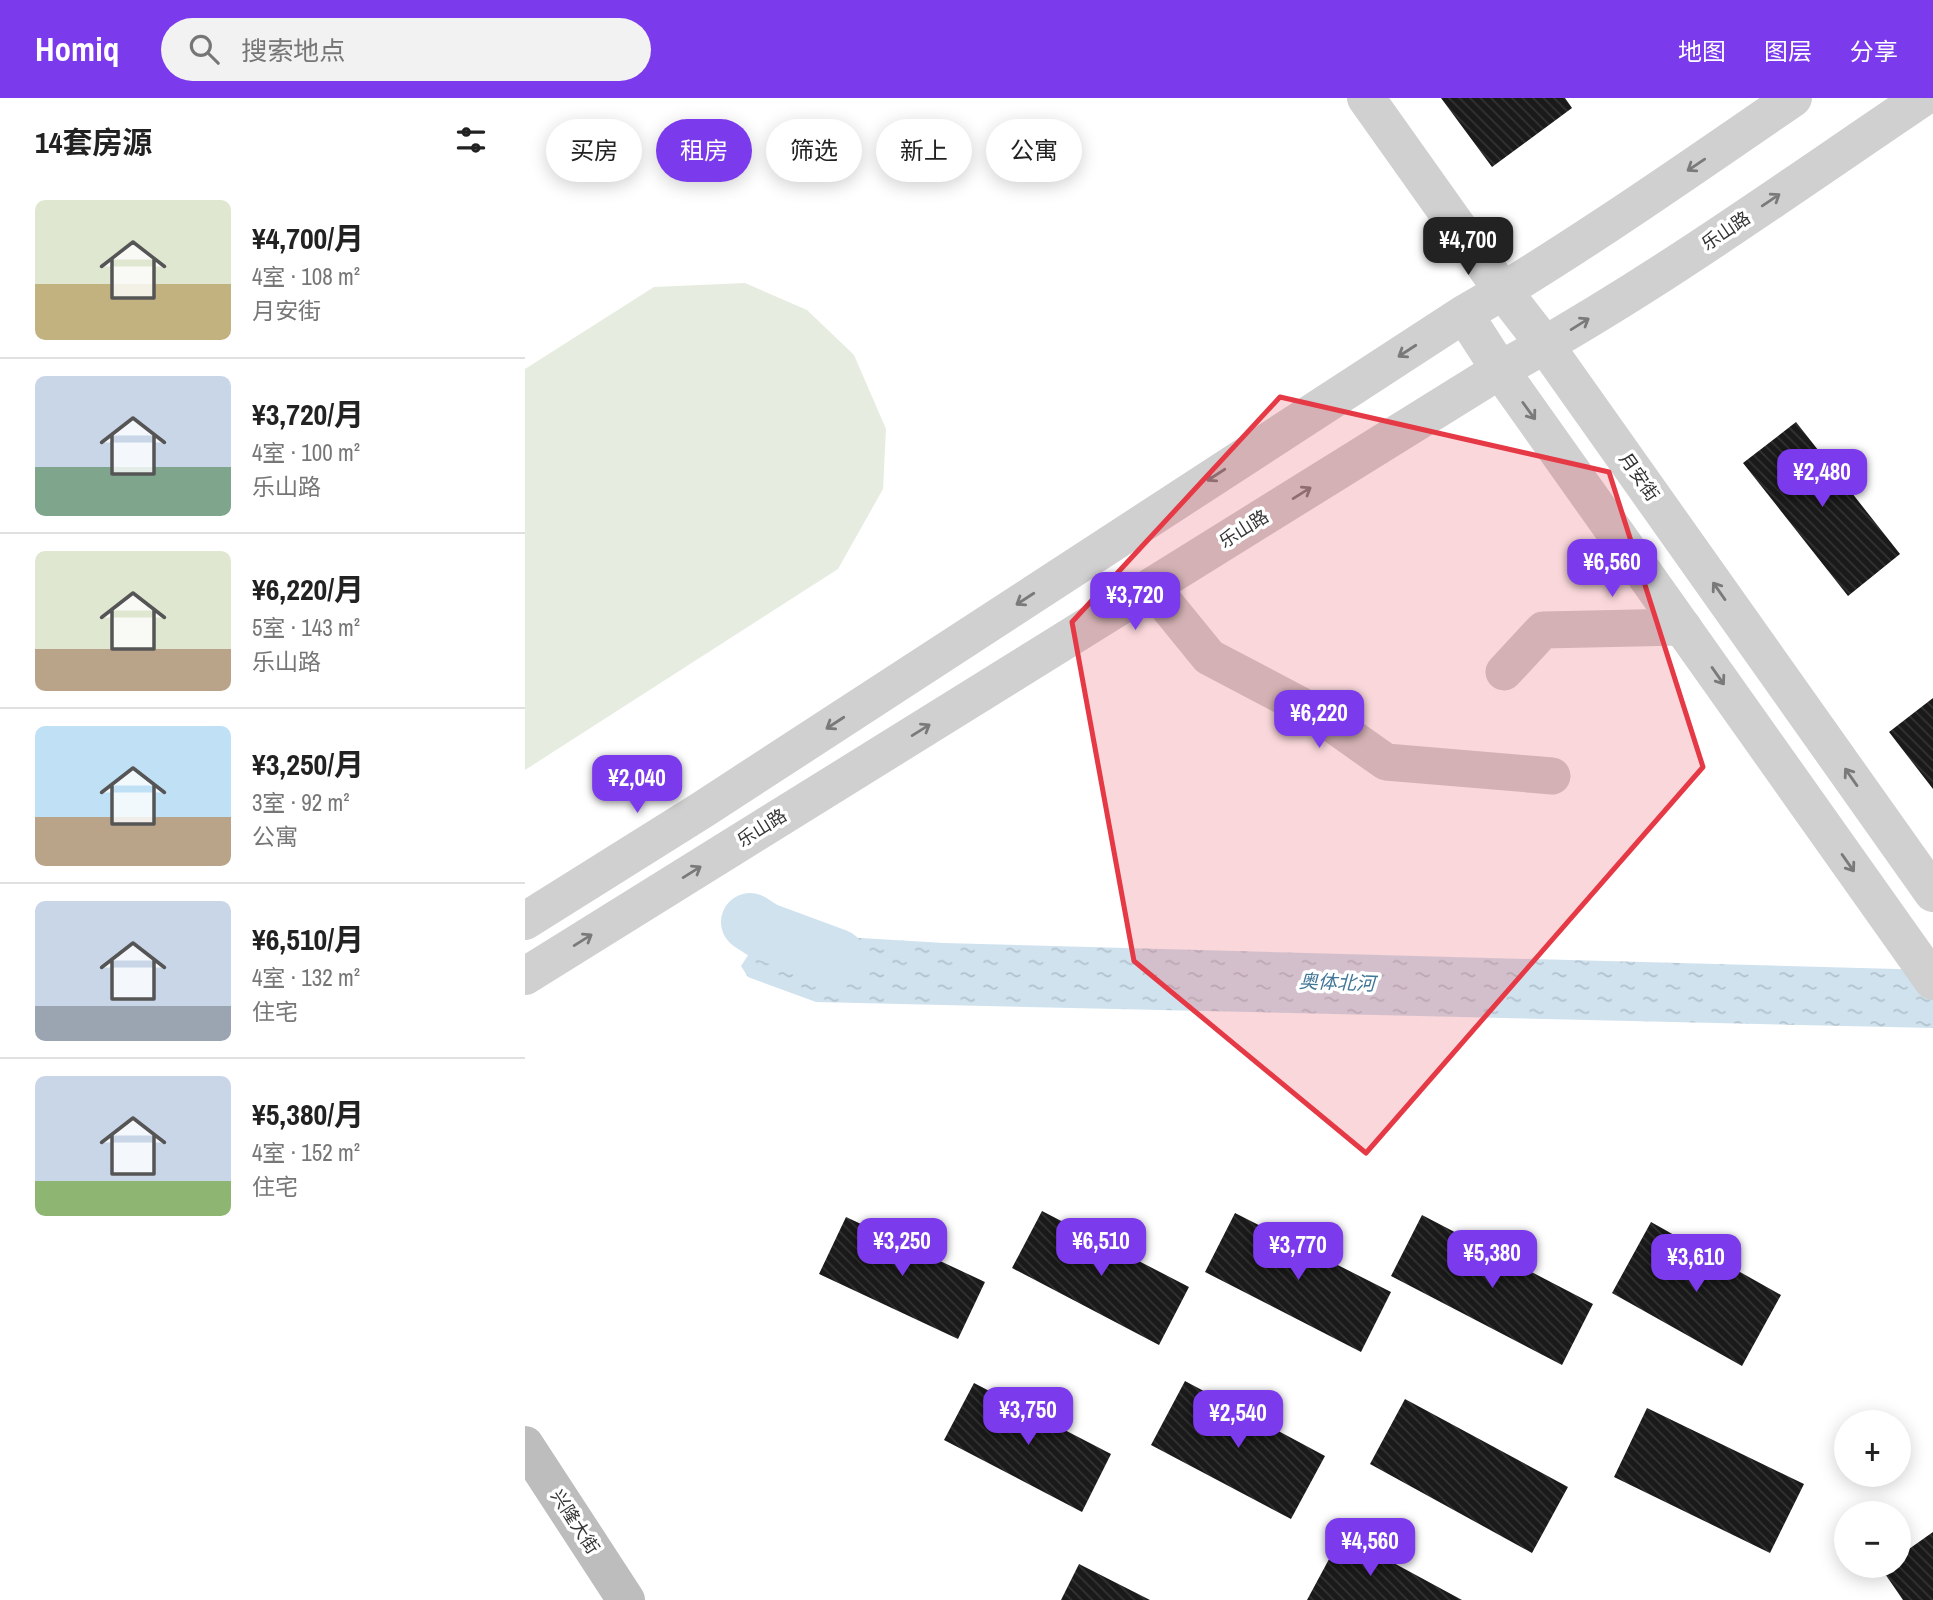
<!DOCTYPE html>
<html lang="zh">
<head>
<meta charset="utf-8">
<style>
	:root { --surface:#fff; --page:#f2f2f2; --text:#222; --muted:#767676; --line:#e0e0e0; --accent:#7c3aed }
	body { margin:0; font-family:"Archivo Narrow","Noto Sans SC",sans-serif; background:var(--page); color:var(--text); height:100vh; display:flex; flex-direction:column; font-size:26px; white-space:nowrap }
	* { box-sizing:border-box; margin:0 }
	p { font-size:23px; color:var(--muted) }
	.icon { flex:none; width:38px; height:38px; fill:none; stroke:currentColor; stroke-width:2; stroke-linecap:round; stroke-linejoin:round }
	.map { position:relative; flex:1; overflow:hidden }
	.side { display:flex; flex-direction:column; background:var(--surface); width:525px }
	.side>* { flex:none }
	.top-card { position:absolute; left:21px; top:21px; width:665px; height:63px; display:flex; gap:14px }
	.fabs { position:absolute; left:1309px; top:1312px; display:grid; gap:14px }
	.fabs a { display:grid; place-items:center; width:77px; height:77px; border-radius:50%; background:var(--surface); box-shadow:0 4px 18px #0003; font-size:35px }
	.price { position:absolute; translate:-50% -60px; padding:0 16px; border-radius:14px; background:var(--accent); color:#fff; font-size:23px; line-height:46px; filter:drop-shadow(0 2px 4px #0008) }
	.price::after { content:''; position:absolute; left:50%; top:42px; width:21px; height:16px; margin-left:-10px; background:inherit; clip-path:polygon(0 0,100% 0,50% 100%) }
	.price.active { background:#222; color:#fff }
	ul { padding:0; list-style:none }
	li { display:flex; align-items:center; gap:21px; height:175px; padding:0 35px }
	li+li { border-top:2px solid var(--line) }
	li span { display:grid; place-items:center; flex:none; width:196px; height:140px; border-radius:10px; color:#555 }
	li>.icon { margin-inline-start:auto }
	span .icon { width:84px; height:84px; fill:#fffc; stroke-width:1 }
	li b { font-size:30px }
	h2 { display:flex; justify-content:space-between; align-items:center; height:84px; padding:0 35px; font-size:30px }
	.pill { padding:0 24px; border-radius:32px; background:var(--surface); box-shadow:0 4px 18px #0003; font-size:24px; line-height:63px }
	.pill.active { background:var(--accent); color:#fff }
	header { display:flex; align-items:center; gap:42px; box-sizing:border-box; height:98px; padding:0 35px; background:var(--accent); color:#fff }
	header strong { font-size:33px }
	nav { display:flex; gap:38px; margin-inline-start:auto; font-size:24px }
	.search { width:490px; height:63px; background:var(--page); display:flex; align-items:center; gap:18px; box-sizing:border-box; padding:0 24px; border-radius:38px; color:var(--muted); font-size:26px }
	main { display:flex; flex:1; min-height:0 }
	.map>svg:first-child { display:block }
	.pitch { fill:#e6ecdf }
	.water { fill:url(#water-ripples) }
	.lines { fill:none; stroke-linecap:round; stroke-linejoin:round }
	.river { stroke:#cfe2ee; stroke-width:58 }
	.building { fill:url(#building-back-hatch) }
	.minor { stroke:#d0d0d0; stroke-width:37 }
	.tertiary { stroke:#d0d0d0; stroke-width:38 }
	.secondary { stroke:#bdbdbd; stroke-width:38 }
	.oneway { stroke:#7a7a7a }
	.marked { fill:#e63946; fill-opacity:0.2; stroke:#e63946; stroke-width:5; stroke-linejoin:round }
	.labels { text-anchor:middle; stroke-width:7; stroke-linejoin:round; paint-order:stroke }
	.street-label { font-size:18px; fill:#333; stroke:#fff }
	.water-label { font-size:19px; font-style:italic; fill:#3f7597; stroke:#fff }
</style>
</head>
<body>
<header>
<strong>Homiq</strong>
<div class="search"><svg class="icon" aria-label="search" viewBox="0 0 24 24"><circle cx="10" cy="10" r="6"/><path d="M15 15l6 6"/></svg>搜索地点</div>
<nav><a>地图</a><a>图层</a><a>分享</a></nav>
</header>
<main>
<section class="side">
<h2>14套房源<svg class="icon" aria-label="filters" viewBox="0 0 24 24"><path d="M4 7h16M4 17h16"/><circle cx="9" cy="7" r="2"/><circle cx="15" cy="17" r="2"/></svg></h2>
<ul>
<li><span style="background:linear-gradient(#dfe7d0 60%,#c2b280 0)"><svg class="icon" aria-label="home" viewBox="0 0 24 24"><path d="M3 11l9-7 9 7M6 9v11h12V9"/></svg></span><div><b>¥4,700/月</b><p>4室 · 108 m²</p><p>月安街</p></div></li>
<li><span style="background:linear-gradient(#c9d6e8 65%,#7fa58c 0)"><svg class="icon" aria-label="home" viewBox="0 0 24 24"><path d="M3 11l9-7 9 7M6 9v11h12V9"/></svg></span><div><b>¥3,720/月</b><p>4室 · 100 m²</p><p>乐山路</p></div></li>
<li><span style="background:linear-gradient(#dfe7d0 70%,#b9a48a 0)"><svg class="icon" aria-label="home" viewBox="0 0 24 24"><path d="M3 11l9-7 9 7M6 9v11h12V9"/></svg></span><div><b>¥6,220/月</b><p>5室 · 143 m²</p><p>乐山路</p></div></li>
<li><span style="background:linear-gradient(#bfe0f5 65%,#b9a48a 0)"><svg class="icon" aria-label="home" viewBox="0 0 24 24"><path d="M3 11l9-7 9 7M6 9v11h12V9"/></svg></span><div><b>¥3,250/月</b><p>3室 · 92 m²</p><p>公寓</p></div></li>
<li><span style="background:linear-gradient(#c9d6e8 75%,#9aa5b1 0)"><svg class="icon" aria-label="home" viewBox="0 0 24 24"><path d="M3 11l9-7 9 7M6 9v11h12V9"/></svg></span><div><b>¥6,510/月</b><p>4室 · 132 m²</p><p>住宅</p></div></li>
<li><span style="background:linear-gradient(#c9d6e8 75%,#8fb573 0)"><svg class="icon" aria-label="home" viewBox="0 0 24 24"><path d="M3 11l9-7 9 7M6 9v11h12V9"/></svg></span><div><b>¥5,380/月</b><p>4室 · 152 m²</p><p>住宅</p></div></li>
</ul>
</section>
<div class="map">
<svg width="1408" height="1502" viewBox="0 0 1408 1502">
	<defs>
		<pattern id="water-ripples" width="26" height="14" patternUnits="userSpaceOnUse" patternTransform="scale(1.75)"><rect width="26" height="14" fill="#cfe2ee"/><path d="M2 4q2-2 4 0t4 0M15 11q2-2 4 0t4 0" fill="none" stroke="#b2c2cd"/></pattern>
		<pattern id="building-back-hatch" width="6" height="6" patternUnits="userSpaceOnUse" patternTransform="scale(1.75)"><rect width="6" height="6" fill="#1a1a1a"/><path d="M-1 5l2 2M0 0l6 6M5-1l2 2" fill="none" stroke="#333"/></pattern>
	</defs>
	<rect width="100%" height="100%" fill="#fff"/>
	<!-- pitch -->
	<path class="pitch" d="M 220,185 L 282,212 L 329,257 L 361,331 L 358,391 L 313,471 L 0,672 L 0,271 L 129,189 Z"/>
	<!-- water -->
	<path class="water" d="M 278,825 L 319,839 L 419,845 L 1408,872 L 1408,930 L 291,904 L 223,879 L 216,868 L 239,833 Z"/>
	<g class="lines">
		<!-- river -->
		<path class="river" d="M 225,824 L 239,833 L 312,860"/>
	</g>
	<!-- building -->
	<path class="building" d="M 916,0 L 1040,0 L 1047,10 L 967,69 Z
		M 1271,324 L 1375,456 L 1323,498 L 1218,365 Z
		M 1408,600 L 1408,691 L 1364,634 Z
		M 517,1113 L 664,1189 L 634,1247 L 487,1170 Z
		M 710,1115 L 866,1194 L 836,1254 L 680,1174 Z
		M 897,1117 L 1068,1206 L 1037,1267 L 866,1178 Z
		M 321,1119 L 460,1184 L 433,1241 L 294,1176 Z
		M 1126,1124 L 1256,1197 L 1217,1268 L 1087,1195 Z
		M 660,1283 L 800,1358 L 766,1421 L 626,1347 Z
		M 449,1285 L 586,1356 L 557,1414 L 419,1342 Z
		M 880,1301 L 1043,1389 L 1007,1455 L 845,1366 Z
		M 1122,1310 L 1279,1386 L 1245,1455 L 1089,1379 Z
		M 1408,1434 L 1408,1502 L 1378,1502 L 1356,1470 L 1359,1468 L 1374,1468 L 1374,1458 Z
		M 817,1437 L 937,1502 L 782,1502 Z
		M 554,1466 L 625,1502 L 536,1502 Z"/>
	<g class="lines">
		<!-- minor -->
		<path class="minor" d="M 627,489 L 684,559 L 796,618 L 861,664 L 1027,678
			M 979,574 L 1018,532 L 1158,529"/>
		<!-- tertiary -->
		<path class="tertiary" d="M 841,0 L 978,193 L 1020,247 L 1408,795
			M 939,216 L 975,272 L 1408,883
			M 0,823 L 177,712 L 939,216 C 1052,150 1160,74 1268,0
			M 0,878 L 975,272 C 1122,192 1259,93 1397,0"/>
		<!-- secondary -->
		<path class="secondary" d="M 0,1347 L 101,1502"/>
	</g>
	<!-- one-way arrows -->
	<defs><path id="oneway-shaft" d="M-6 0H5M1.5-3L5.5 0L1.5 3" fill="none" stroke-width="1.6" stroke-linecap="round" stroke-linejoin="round" transform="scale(1.75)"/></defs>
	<g class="oneway">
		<use href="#oneway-shaft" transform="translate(1171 67) rotate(146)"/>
		<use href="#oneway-shaft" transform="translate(1246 102) rotate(-34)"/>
		<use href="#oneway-shaft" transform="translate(1055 226) rotate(-32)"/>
		<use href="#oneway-shaft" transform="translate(882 253) rotate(147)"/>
		<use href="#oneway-shaft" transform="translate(1004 313) rotate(54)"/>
		<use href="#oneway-shaft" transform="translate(691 377) rotate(147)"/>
		<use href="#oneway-shaft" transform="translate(777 395) rotate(-32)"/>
		<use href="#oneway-shaft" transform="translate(1194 493) rotate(-125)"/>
		<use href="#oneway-shaft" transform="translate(500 501) rotate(147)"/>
		<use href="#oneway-shaft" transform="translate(1193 578) rotate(55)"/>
		<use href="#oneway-shaft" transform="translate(310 625) rotate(147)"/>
		<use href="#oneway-shaft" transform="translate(396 632) rotate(-32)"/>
		<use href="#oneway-shaft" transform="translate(1326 679) rotate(-125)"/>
		<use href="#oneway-shaft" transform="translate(1323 765) rotate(55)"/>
		<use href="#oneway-shaft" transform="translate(167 774) rotate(-32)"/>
		<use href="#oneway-shaft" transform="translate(58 842) rotate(-32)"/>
	</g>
	<!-- marked area -->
	<path class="marked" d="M 755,299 L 1084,374 L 1178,669 L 841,1055 L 609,863 L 547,524 Z"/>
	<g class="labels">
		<!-- street labels -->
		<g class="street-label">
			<text transform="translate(1201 133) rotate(-34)" y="6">乐山路</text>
			<text transform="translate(1114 379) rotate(55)" y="6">月安街</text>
			<text transform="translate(719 431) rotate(-32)" y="6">乐山路</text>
			<text transform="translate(237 730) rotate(-32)" y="6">乐山路</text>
			<text transform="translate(50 1424) rotate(57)" y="6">兴隆大街</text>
		</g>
		<!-- water labels -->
		<g class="water-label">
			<text transform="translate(812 884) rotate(2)" y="7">奥体北河</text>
		</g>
	</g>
</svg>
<div class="fabs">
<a>+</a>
<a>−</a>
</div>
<b class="price active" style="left:943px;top:179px">¥4,700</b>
<b class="price" style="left:1297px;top:411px">¥2,480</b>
<b class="price" style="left:1087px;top:501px">¥6,560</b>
<b class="price" style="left:610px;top:534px">¥3,720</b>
<b class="price" style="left:794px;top:652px">¥6,220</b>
<b class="price" style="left:112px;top:717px">¥2,040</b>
<b class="price" style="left:377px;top:1180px">¥3,250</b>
<b class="price" style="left:576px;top:1180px">¥6,510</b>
<b class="price" style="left:773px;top:1184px">¥3,770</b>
<b class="price" style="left:967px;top:1192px">¥5,380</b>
<b class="price" style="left:1171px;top:1196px">¥3,610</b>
<b class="price" style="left:503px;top:1349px">¥3,750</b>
<b class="price" style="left:713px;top:1352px">¥2,540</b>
<b class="price" style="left:845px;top:1480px">¥4,560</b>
<div class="top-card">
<a class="pill">买房</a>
<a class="pill active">租房</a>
<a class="pill">筛选</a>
<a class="pill">新上</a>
<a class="pill">公寓</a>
</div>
</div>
</main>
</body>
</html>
